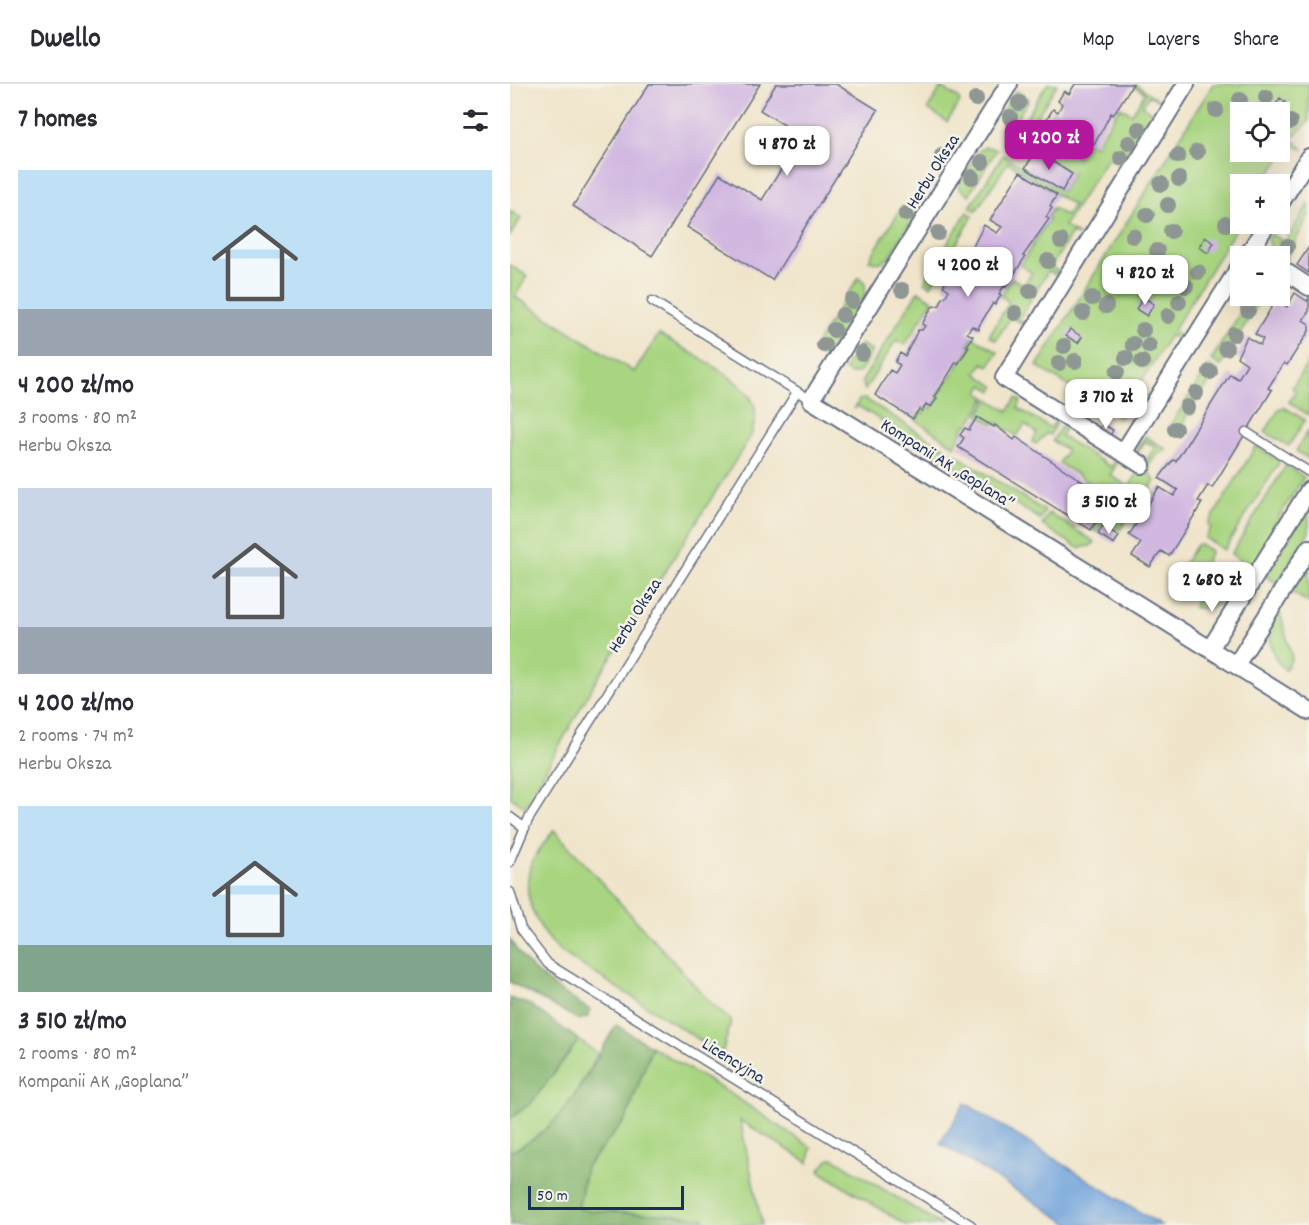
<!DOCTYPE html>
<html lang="en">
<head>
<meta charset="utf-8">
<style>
	:root { --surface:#fff; --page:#f7f7f7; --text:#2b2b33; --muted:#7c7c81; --line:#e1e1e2; --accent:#b5179e }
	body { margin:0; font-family:Dekko,sans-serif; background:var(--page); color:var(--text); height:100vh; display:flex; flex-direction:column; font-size:22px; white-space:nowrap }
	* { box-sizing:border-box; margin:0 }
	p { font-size:20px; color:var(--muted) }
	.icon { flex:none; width:33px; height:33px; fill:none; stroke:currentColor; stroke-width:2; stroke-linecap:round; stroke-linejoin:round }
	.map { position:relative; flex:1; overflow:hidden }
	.side { display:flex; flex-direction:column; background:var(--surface); width:510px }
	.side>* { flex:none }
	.buttons { position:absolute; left:720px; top:18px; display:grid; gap:12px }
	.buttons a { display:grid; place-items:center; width:60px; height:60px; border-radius:0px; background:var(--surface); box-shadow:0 6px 24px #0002; font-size:30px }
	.scale { position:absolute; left:18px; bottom:15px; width:156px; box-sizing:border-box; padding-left:6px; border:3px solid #1b2f5e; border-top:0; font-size:16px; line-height:21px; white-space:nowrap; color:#1b2f5e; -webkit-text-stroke:4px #f7f3e8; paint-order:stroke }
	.price { position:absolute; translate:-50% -51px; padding:0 14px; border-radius:12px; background:#fff; color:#222; font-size:20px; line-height:39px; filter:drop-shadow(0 2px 3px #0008) }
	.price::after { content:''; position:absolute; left:50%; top:36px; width:18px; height:14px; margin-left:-9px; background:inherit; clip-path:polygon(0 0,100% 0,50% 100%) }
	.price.selected { background:var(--accent); color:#fff }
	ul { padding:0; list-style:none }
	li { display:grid; align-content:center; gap:12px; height:318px; padding:0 18px }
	li span { display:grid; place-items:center; height:186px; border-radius:0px; color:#555 }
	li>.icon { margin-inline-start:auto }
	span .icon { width:108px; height:108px; fill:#fffc; stroke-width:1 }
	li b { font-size:26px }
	h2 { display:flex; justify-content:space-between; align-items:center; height:72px; padding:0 18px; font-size:26px }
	header { display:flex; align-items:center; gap:36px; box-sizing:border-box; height:84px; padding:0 30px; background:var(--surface); border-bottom:2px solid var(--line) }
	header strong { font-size:28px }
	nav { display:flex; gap:33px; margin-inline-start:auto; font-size:21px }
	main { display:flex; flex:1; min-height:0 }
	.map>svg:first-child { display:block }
	.green { fill:#a9d581; stroke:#628270; stroke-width:1.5; fill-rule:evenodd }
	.forest { fill:#86b66f; stroke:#507266; stroke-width:1.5 }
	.water { fill:#70a3dc; stroke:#46699d; stroke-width:1.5 }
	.building { fill:#d1b8e1 }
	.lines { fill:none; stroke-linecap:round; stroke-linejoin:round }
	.service-casing { stroke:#666f84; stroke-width:11 }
	.minor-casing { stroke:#666f84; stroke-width:20 }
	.service { stroke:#fff; stroke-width:8 }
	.minor { stroke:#fff; stroke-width:16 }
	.tree { fill:#8e9794 }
	.labels { text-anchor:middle; stroke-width:5; stroke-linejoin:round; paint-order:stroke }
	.street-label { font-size:18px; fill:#1b2f5e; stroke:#f7f3e8 }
</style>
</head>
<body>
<header>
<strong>Dwello</strong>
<nav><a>Map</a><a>Layers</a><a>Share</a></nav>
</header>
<main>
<section class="side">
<h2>7 homes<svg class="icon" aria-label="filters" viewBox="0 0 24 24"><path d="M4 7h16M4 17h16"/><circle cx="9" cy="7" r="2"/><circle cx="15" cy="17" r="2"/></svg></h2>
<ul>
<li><span style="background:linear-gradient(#bfe0f5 75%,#9aa5b1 0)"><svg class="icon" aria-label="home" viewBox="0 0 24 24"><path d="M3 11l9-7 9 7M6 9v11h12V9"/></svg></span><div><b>4 200 zł/mo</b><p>3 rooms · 80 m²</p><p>Herbu Oksza</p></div></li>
<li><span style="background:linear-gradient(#c9d6e8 75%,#9aa5b1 0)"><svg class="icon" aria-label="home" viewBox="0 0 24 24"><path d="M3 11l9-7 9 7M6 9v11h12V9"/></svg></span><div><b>4 200 zł/mo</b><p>2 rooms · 74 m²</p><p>Herbu Oksza</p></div></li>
<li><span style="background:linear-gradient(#bfe0f5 75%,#7fa58c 0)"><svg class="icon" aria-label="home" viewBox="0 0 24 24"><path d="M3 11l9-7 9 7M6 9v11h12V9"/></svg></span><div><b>3 510 zł/mo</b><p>2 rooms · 80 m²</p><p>Kompanii AK „Goplana”</p></div></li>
</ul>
</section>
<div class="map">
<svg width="799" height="1141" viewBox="0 0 799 1141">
	<rect width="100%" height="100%" fill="#f7f3e8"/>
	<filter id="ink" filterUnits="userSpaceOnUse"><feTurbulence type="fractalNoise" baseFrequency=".0167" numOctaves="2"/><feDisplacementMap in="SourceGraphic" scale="12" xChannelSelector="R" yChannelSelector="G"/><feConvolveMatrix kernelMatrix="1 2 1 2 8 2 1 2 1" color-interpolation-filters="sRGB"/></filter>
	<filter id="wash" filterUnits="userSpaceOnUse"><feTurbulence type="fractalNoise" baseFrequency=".008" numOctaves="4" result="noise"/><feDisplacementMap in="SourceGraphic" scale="24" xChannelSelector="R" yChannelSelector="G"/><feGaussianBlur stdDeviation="1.35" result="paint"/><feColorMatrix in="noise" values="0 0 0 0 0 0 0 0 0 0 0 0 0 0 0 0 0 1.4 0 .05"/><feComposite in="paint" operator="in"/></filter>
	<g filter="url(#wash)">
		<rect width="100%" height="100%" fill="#f0e5cb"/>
		<!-- green -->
		<path class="green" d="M 537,0 L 547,0 L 520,44 L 568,74 L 578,58 L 585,62 L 610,23 L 622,30 L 635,9 L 624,2 L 625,0 L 649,16 L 654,16 L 652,19 L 639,11 L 632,22 L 645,30 L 640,38 L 636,36 L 632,43 L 636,46 L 622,68 L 618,65 L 613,72 L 617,75 L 613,82 L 598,73 L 554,142 L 569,152 L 562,149 L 541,183 L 549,188 L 546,191 L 538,187 L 509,235 L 515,239 L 514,241 L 501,233 L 486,256 L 479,252 L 499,218 L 491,212 L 502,194 L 514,201 L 522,189 L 510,181 L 539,135 L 537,133 L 543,124 L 556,132 L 563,121 L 498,78 L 466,127 L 460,123 L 493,71 L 552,107 L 562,90 L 504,53 Z
			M 703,0 L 799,0 L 799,37 L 782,54 L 794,66 L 779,59 L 754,100 L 730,100 L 730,138 L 663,247 L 676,256 L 673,259 L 660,251 L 609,334 L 527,282 ZM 730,28 L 770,28 L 770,68 L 730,68 Z
			M 431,3 L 448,14 L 450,18 L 437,38 L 418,25 Z
			M 506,7 L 519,15 L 498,49 C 482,36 498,20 506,7 Z
			M 475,63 L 487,65 L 459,111 L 450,105 L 448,100 L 469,67 Z
			M 799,119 L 799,130 L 775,178 L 764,171 L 758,155 L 761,150 L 775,158 Z
			M 392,123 L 404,129 L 405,133 L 378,175 L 368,179 L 359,176 Z
			M 0,127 L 11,134 L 0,152 Z
			M 457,128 L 463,132 L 421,202 L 414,198 Z
			M 0,181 L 17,192 L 5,213 L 124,288 L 149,250 C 172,264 231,294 242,316 C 249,328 244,340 241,352 L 84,600 L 15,723 L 0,713 Z
			M 349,193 L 355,199 L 355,212 L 316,275 L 308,270 L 306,260 Z
			M 408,207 L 423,216 L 395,261 L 386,256 L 355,306 L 352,297 Z
			M 741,212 L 752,212 L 711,282 L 701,276 Z
			M 463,253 L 488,268 L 479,282 L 473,279 L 466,289 L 485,303 L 483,307 L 473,301 L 469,309 L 498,327 L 506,314 L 511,317 L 508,324 L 540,344 L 545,338 L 547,339 L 540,351 L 537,349 L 526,360 L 522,358 L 527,349 L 515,340 L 507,352 L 485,338 L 483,340 L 468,331 L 477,317 L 475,315 L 458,342 L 455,341 L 445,362 L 405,336 L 410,328 L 413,330 L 417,323 L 422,324 L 429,314 L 427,312 L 461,263 L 458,261 Z
			M 351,260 L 362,267 L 350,288 L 340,290 L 334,285 Z
			M 799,277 L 799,330 L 798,331 L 779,318 L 786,307 L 782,304 Z
			M 699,281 L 708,287 L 678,328 L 669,351 L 658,345 Z
			M 355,315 L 442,369 L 436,377 L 348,322 L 344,325 L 349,316 Z
			M 774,323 L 795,336 L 779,362 L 755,348 L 770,324 Z
			M 551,343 L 555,345 L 551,352 L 601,383 L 606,376 L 608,378 L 600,391 L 619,403 L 645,363 L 635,357 L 627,369 L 625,368 L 635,352 L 656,365 C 642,373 633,384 645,397 L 630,422 L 626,420 L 610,446 L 595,436 L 588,448 L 582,446 L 604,415 L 549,379 L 557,366 L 542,357 Z
			M 798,347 L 799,348 L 799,375 L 786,367 Z
			M 746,362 L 770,377 L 714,466 L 695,454 L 701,443 L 698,441 Z
			M 446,371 L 535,427 L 530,435 L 441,380 Z
			M 776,381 L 794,393 L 768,434 L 771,436 L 745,485 L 721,470 Z
			M 799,422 L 799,448 L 767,499 L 755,492 Z
			M 539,429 L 585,458 L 580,462 L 568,464 L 532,441 Z
			M 690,460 L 701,467 L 690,490 L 668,497 L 667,491 L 686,461 Z
			M 798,479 L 799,480 L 799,519 L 778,506 Z
			M 716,495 L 733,505 C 721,519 702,525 684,524 L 687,508 Z
			M 765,526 L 770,528 L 782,574 L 775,586 C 757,570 758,546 765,526 Z
			M 44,746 L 200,918 L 221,937 L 212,970 L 51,868 C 27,845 9,812 22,778 C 27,767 37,756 44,746 Z
			M 69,956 L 88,970 C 62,1015 50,1046 0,1068 L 0,1035 L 22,1018 Z
			M 142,963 L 224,1012 L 301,1063 L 299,1079 L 230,1036 L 252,1141 L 197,1141 L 194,1135 L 68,1125 L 76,1083 L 116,1035 Z
			M 323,1074 L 431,1141 L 396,1141 L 309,1087 L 318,1076 Z"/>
		<!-- forest -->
		<path class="forest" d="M 0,855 C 16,886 50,908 80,926 L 78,933 L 69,936 L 0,898 Z
			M 0,914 L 20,921 L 69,956 L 22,1018 L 0,1035 Z
			M 106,941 L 142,963 L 116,1035 L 76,1083 L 68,1125 C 110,1132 153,1126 194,1135 L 197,1141 L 0,1141 L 0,1068 C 57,1042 75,993 106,941 Z"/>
		<!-- water -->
		<path class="water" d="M 455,1019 L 651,1141 L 561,1141 L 430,1059 Z"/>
		<g id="blocks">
			<!-- building -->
			<path class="building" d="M 139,0 L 250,0 L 142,172 L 63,122 Z
				M 266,0 L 326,0 L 368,26 L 262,196 L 177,143 L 210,90 L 252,116 L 292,52 L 250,26 Z
				M 565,0 L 623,0 L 603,31 L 601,29 L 584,61 L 577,56 L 564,71 L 528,49 L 543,25 L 548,28 L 552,20 L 548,17 L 554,7 L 559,10 Z
				M 770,14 L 775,18 L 769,28 L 761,28 Z
				M 526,67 L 562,90 L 552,107 L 515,84 Z
				M 510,88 L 547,111 L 540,122 L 542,124 L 536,133 L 539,135 L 513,172 L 515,173 L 496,203 L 494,202 L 489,210 L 491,211 L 485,221 L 483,219 L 469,242 L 469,246 L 462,242 L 457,249 L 463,252 L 457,262 L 459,263 L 448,280 L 446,278 L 425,313 L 427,314 L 421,323 L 416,320 L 412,327 L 409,325 L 403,335 L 365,311 L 380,286 L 385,289 L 390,281 L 385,278 L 390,269 L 395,272 L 408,246 L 412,246 L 415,242 L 412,240 L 422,223 L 430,221 L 432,214 L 435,213 L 439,206 L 433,202 L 439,192 L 444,195 L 453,179 L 449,176 L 454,167 L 459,170 L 474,141 L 487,149 L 492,143 L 480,136 Z
				M 695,153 L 704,159 L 698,169 L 689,163 Z
				M 799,163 L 799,189 L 787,181 Z
				M 603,179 L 610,184 L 605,190 L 599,186 Z
				M 785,209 L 797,217 L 799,214 L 799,227 L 793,236 L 799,240 L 799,247 L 777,281 L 774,279 L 758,304 L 762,306 L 702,404 L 698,401 L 688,417 L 692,419 L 659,472 L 651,467 L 640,483 L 622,472 L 631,459 L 619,451 L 649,403 L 664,412 L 668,406 L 649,394 L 663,376 L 666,377 L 720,290 L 728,295 L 737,280 L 727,273 L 737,253 L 750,261 L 753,255 L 745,250 L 766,216 L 777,223 Z
				M 633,213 L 644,220 L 637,232 L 626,225 Z
				M 560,245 L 572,253 L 568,259 L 556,252 Z
				M 597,298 L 618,308 L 613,316 L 598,310 L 599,308 L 593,304 Z
				M 467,333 L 484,343 L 485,341 L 504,356 L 506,353 L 576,400 L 578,398 L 601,415 L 595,428 L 593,426 L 581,446 L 448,363 L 454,354 L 450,351 L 455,344 L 459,346 Z
				M 593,340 L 603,346 L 600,352 L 589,345 Z
				M 593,442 L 609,452 L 604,460 L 588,450 Z"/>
		</g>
	</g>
	<g filter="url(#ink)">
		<use href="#blocks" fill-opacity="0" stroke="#666f84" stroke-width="1.5"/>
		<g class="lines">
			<defs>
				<path id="service" d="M 142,217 L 301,316
					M 736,348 L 799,388
					M 0,733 L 15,744
					M 0,778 L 18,736 L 287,308
					M 0,808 L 11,845 L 38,880 L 461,1141"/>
				<path id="minor" d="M 499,0 L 301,316 L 799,627
					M 770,120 L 799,73
					M 737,172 L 757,140
					M 770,184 L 799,203
					M 613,369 L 730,182
					M 632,381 L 494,294 L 676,0
					M 700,565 L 799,406
					M 726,581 L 799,464"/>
			</defs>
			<!-- service casing -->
			<use href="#service" class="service-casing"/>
			<!-- minor casing -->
			<use href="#minor" class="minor-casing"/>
			<!-- service -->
			<use href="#service" class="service"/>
			<!-- minor -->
			<use href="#minor" class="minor"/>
		</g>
		<!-- trees -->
		<g class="tree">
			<circle cx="756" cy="13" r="8"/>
			<circle cx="466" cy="15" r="8"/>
			<circle cx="730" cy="16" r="8"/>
			<circle cx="509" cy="19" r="8"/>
			<circle cx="706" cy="26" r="8"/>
			<circle cx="500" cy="33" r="8"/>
			<circle cx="780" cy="38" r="8"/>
			<circle cx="629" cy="45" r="8"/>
			<circle cx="619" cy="59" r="8"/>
			<circle cx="687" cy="68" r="8"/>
			<circle cx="432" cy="72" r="8"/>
			<circle cx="668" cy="72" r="8"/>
			<circle cx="611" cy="74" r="8"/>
			<circle cx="472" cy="78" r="8"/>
			<circle cx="462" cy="93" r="8"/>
			<circle cx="669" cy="95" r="8"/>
			<circle cx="651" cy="100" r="8"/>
			<circle cx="658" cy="121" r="8"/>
			<circle cx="396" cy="130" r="8"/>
			<circle cx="637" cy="131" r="8"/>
			<circle cx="716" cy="140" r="8"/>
			<circle cx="661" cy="147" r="8"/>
			<circle cx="428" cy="149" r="8"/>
			<circle cx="623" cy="152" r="8"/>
			<circle cx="551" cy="157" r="8"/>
			<circle cx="777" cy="163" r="8"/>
			<circle cx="647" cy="167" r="8"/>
			<circle cx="538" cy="177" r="8"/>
			<circle cx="621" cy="178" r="8"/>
			<circle cx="688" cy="188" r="8"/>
			<circle cx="646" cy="197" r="8"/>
			<circle cx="676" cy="202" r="8"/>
			<circle cx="392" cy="206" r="8"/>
			<circle cx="520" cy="207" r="8"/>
			<circle cx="582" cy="214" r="8"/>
			<circle cx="342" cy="217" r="8"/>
			<circle cx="669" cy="218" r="8"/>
			<circle cx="596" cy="222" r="8"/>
			<circle cx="738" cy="226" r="8"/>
			<circle cx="505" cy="229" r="8"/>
			<circle cx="573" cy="229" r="8"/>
			<circle cx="333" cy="231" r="8"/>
			<circle cx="658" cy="232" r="8"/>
			<circle cx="324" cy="246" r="8"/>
			<circle cx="633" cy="246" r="8"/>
			<circle cx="724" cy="250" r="8"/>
			<circle cx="623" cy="260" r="8"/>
			<circle cx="314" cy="261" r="8"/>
			<circle cx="554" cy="262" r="8"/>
			<circle cx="639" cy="262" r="8"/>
			<circle cx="716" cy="264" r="8"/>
			<circle cx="352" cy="269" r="8"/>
			<circle cx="616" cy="274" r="8"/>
			<circle cx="565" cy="277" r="8"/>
			<circle cx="632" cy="278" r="8"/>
			<circle cx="549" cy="279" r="8"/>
			<circle cx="607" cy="288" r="8"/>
			<circle cx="700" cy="288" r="8"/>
			<circle cx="686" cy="309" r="8"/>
			<circle cx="590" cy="315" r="8"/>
			<circle cx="677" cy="323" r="8"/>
			<circle cx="665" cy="345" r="8"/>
		</g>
	</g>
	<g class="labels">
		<!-- street labels -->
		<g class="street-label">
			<text transform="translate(422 87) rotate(-58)" y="6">Herbu Oksza</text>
			<text transform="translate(438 379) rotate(32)" y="6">Kompanii AK „Goplana”</text>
			<text transform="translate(124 531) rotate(-58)" y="6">Herbu Oksza</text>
			<text transform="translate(224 976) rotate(32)" y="6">Licencyjna</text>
		</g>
	</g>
</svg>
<div class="buttons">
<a><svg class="icon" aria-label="locate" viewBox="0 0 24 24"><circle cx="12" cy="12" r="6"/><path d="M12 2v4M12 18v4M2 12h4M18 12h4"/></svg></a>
<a>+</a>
<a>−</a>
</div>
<div class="scale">50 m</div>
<b class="price selected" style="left:539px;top:87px">4 200 zł</b>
<b class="price" style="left:277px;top:93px">4 870 zł</b>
<b class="price" style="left:458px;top:214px">4 200 zł</b>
<b class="price" style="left:635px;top:222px">4 820 zł</b>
<b class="price" style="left:596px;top:346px">3 710 zł</b>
<b class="price" style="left:599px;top:451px">3 510 zł</b>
<b class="price" style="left:702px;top:529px">2 680 zł</b>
</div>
</main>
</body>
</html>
